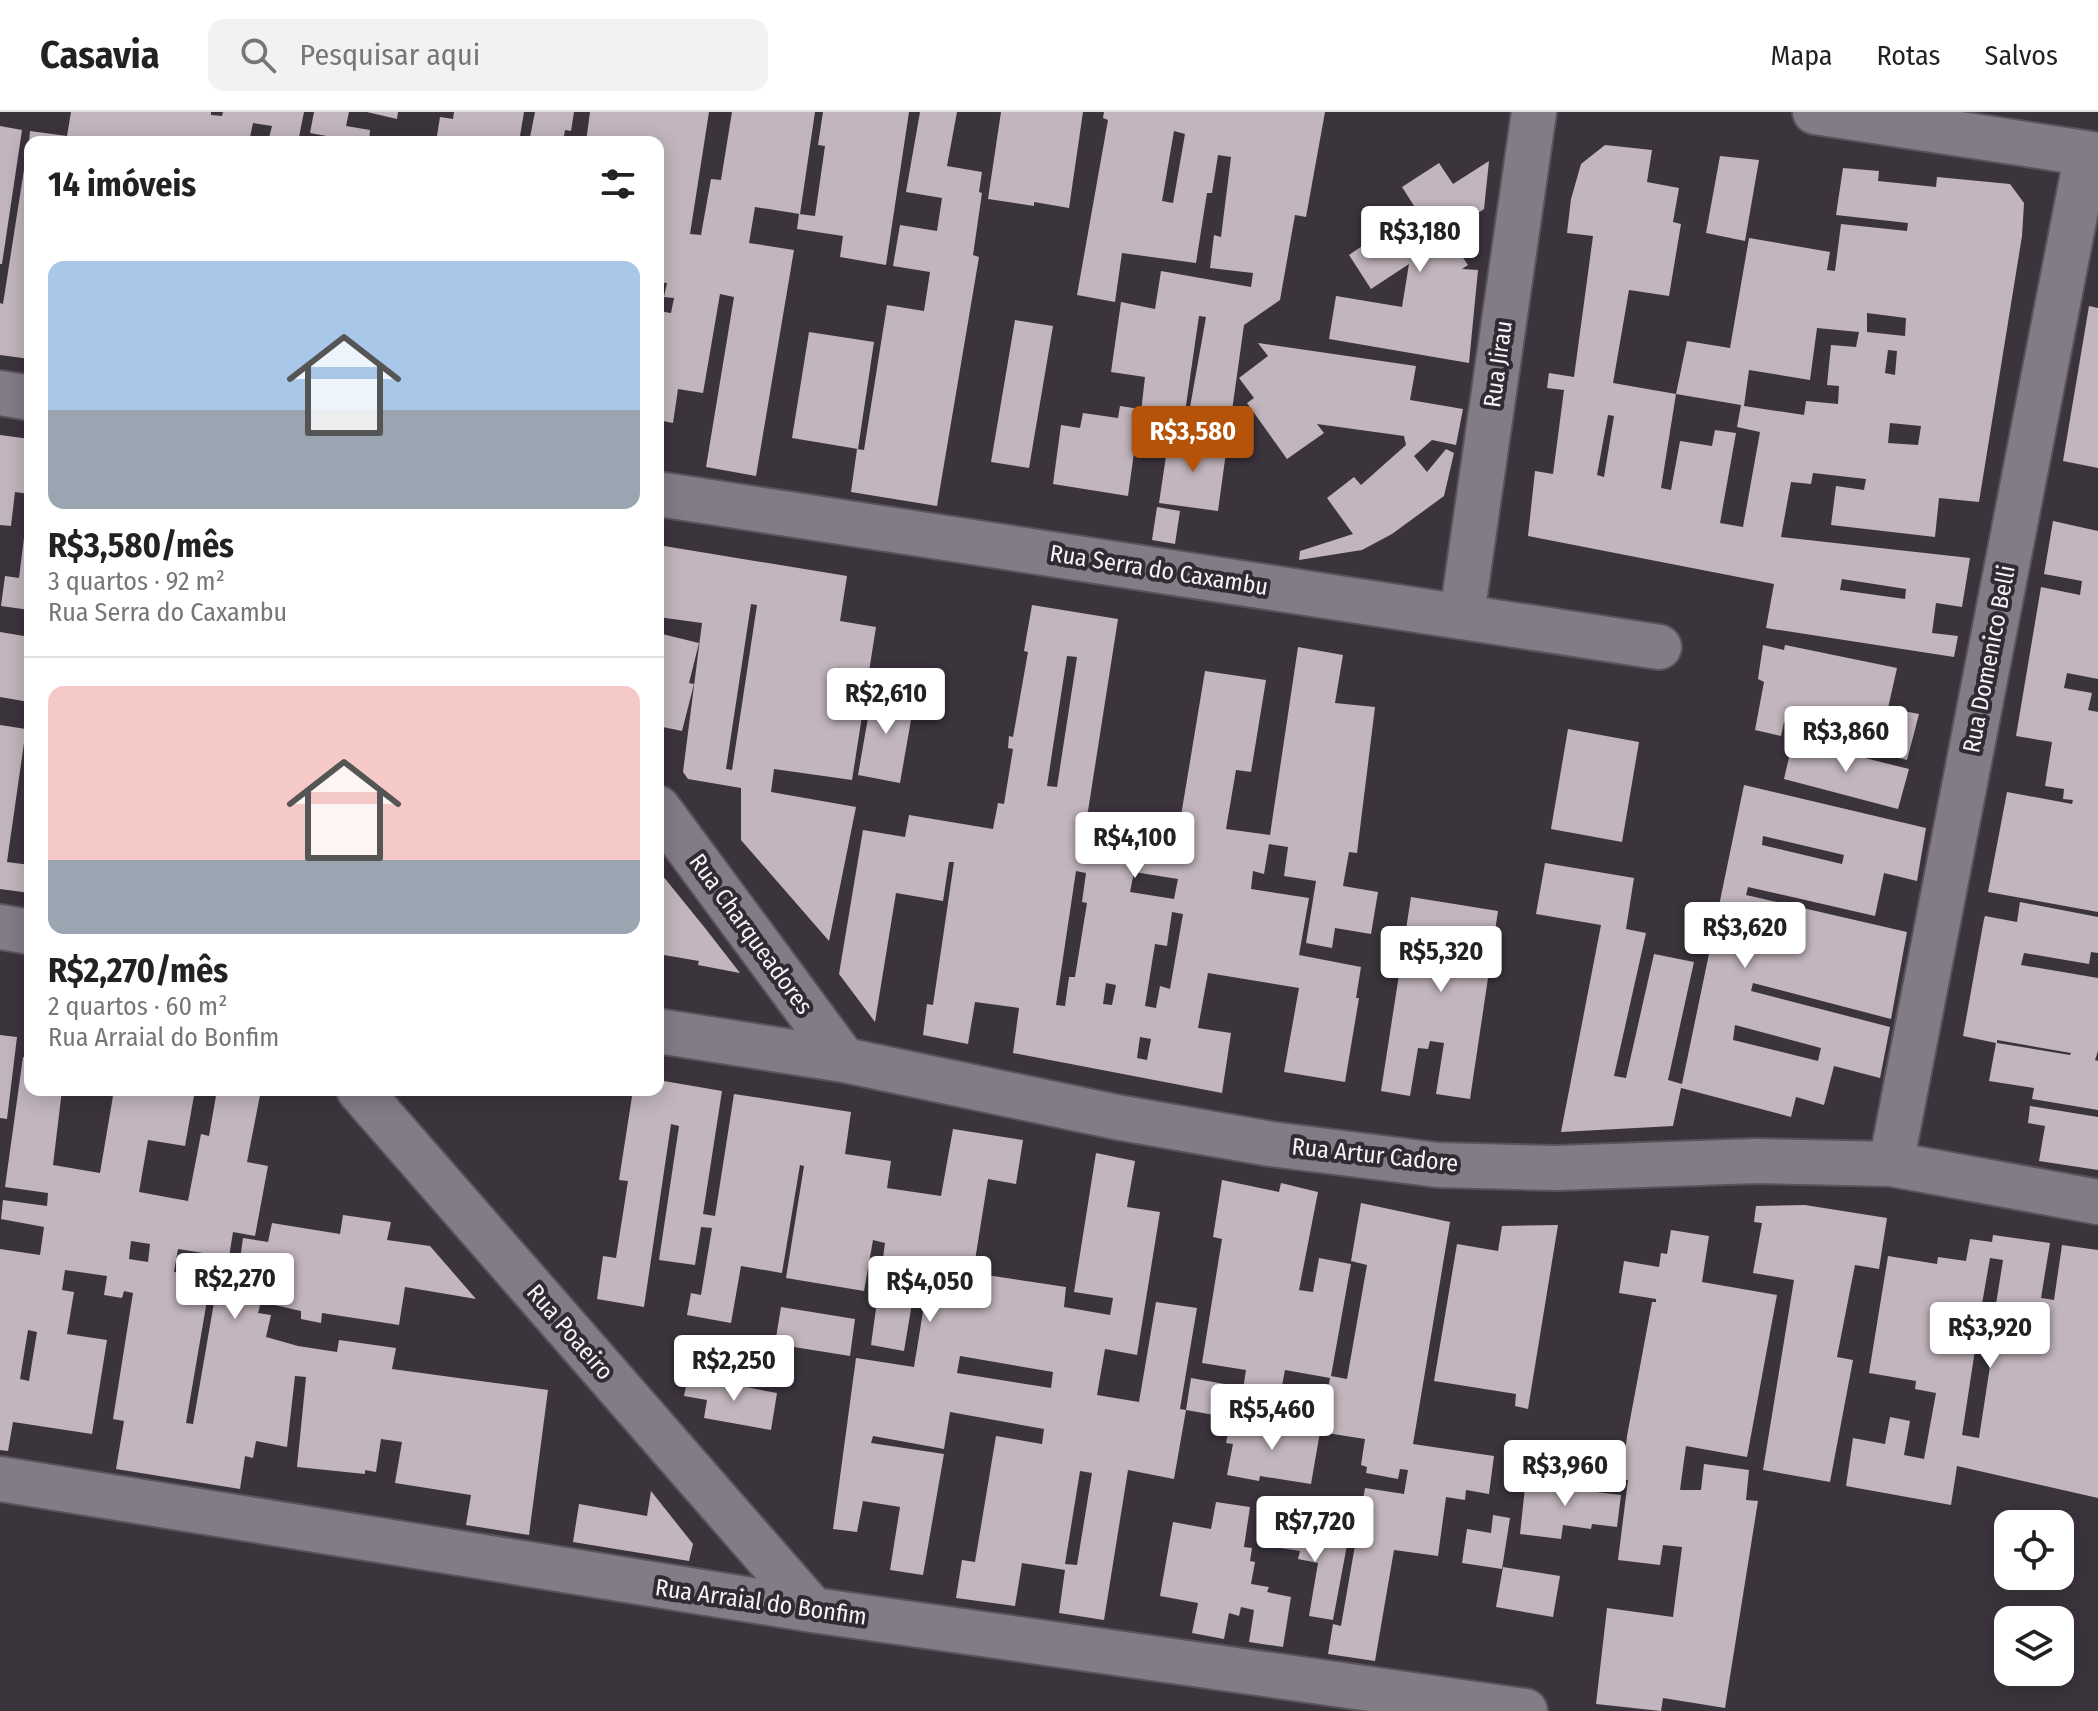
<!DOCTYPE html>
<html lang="pt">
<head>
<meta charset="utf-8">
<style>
	:root { --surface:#fff; --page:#f2f2f2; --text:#222; --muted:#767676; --line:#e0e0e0; --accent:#b45309 }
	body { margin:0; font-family:"Fira Sans Condensed",sans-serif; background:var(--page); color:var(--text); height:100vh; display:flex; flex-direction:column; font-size:30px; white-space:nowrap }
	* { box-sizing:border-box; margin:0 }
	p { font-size:26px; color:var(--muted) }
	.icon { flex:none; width:44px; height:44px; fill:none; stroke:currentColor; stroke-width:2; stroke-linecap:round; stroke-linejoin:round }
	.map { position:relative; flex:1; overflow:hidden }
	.panel { position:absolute; left:24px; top:24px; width:640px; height:960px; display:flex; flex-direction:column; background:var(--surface); border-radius:16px; box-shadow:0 4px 20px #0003 }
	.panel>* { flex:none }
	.buttons { position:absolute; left:1994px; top:1398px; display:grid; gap:16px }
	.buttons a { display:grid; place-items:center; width:80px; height:80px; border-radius:16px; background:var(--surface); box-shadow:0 4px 20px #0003; font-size:40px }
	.price { position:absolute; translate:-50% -68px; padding:0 18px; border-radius:8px; background:#fff; color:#222; font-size:26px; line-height:52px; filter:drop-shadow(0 2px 4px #0008) }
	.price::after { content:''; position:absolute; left:50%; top:48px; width:24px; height:18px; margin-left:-12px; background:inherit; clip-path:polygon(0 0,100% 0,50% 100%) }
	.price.on { background:var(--accent); color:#fff }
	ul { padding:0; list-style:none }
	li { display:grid; align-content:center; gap:16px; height:424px; padding:0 24px }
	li+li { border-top:2px solid var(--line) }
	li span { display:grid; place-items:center; height:248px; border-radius:16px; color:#555 }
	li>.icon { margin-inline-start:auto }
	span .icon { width:144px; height:144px; fill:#fffc; stroke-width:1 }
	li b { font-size:34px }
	h2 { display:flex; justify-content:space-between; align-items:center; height:96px; padding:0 24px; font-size:34px }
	header { display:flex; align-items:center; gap:48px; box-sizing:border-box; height:112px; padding:0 40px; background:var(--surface); border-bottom:2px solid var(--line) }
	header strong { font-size:38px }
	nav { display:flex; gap:44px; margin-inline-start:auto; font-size:28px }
	.search { width:560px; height:72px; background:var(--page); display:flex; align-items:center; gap:20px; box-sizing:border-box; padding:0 28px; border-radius:16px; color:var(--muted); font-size:30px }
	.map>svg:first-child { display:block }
	.building { fill:#c2b5bd; fill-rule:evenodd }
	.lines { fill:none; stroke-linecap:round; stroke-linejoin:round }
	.street-casing { stroke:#59535b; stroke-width:48 }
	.street { stroke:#837c87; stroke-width:44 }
	.labels { text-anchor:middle; stroke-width:8; stroke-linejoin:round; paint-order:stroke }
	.street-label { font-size:24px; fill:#f6f2f8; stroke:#302a33 }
</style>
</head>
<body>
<header>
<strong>Casavia</strong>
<div class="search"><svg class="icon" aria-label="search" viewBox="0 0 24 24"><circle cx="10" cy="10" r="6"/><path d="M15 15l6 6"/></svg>Pesquisar aqui</div>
<nav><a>Mapa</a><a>Rotas</a><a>Salvos</a></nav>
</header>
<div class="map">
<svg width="2098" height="1599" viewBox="0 0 2098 1599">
	<rect width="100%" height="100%" fill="#3b343d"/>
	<!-- building -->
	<path class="building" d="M 71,0 L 211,0 L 211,3 L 222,4 L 223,0 L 304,0 L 298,30 L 268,30 L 272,14 L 253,11 L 249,30 L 29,30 L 30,19 L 67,24 Z
		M 314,0 L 349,0 L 346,14 L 370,18 L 369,30 L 343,30 L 343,27 L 310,21 Z
		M 367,0 L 398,0 L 397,7 Z
		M 454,0 L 524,0 L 519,30 L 436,30 L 440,5 L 453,7 Z
		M 535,0 L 574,0 L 571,19 L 565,18 L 563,30 L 529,30 Z
		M 590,0 L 709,0 L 690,122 L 701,123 L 711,67 L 721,68 L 732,0 L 815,0 L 800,102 L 755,95 L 749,131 L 794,138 L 756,364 L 706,355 L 734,185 L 720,182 L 703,281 L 678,277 L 673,311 L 658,308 L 658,199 L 671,201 L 674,186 L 664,185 L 667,171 L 658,170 L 658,30 L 586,30 Z
		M 823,0 L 909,0 L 886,153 L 840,145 L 843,124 L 797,117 L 799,102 L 815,104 L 825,34 L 818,33 Z
		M 920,0 L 957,0 L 947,54 L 982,60 L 979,80 L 982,81 L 973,143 L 979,145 L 937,394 L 851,380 L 857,337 L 864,338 L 887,193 L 924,199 L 930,160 L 893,154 L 900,113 L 937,119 L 942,86 L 906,80 Z
		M 1001,0 L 1083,0 L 1069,96 L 1034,90 L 1034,94 L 988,87 Z
		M 1104,0 L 1325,0 L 1306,105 L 1295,103 L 1280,188 L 1244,213 L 1229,320 L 1187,312 L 1206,205 L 1199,204 L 1184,307 L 1141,300 L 1145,265 L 1111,260 L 1121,190 L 1155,197 L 1161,159 L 1251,175 L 1253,161 L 1210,156 L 1214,123 L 1221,125 L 1231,45 L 1218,43 L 1212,81 L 1207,81 L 1196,151 L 1122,141 L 1115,190 L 1077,183 L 1108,8 L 1103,6 ZM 1174,19 L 1185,22 L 1173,91 L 1162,89 Z
		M 0,14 L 22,18 L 2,152 L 0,152 Z
		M 28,32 L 30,32 L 30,247 L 0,243 L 0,191 L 3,192 Z
		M 1605,33 L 1652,38 L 1647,70 L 1679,76 L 1673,110 L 1681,112 L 1669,184 L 1629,178 L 1613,271 L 1676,282 L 1661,376 L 1671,378 L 1680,329 L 1712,334 L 1715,318 L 1736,321 L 1720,411 L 1743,415 L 1760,320 L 1737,315 L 1741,293 L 1676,282 L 1687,229 L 1730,236 L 1749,126 L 1830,140 L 1827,158 L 1835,159 L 1841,112 L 1907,119 L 1908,111 L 1836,103 L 1843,56 L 1879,59 L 1878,69 L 1936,75 L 1937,65 L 2010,72 L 2024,91 L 2022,124 L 1979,390 L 1939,386 L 1935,425 L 1831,413 L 1836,374 L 1864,378 L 1866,367 L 1813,361 L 1811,372 L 1791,370 L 1781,425 L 1970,446 L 1962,495 L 1936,491 L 1932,521 L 1958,524 L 1954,545 L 1766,516 L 1774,472 L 1528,424 L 1535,359 L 1553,362 L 1564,278 L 1547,276 L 1549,261 L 1574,265 L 1593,124 L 1567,121 L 1571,87 L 1581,52 ZM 1867,201 L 1906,206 L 1905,224 L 1867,220 ZM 1817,216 L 1859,220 L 1856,235 L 1831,233 L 1827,273 L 1839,274 L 1838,292 L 1806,289 L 1804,303 L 1744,294 L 1749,258 L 1810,268 ZM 1888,238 L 1897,239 L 1895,263 L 1885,261 ZM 1608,303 L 1614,304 L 1604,365 L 1597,363 ZM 1890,311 L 1921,314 L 1918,333 L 1888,331 ZM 1842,467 L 1906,477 L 1905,487 L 1840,478 Z
		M 1720,44 L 1759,48 L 1745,129 L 1706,121 Z
		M 1489,49 L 1484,97 L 1447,122 L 1468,153 L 1462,157 L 1478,158 L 1469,251 L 1329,227 L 1336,184 L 1402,195 L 1409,152 L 1371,177 L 1349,143 L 1416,97 L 1402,75 L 1439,51 L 1453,72 Z
		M 2089,194 L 2098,196 L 2098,356 L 2063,349 Z
		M 1015,208 L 1053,214 L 1029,356 L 991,350 Z
		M 809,220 L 874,230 L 858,337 L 792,326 Z
		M 1258,231 L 1416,254 L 1410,288 L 1463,297 L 1456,333 L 1432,328 L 1414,344 L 1427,360 L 1446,337 L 1454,341 L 1444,384 L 1392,422 L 1362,438 L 1299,448 L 1300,439 L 1353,422 L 1327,386 L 1354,365 L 1361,373 L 1406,333 L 1404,324 L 1317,312 L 1324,321 L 1287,347 L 1247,291 L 1254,286 L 1239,266 L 1268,244 Z
		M 1120,294 L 1140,297 L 1128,384 L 1053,372 L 1061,313 L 1080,316 L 1083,301 L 1118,306 Z
		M 0,323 L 30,327 L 30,382 L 15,380 L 11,414 L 0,413 Z
		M 1169,324 L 1227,333 L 1218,399 L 1159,391 Z
		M 28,394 L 30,394 L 30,498 L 1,494 L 5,464 L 19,466 Z
		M 1157,395 L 1180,399 L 1175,432 L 1152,428 Z
		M 2053,409 L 2098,419 L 2098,567 L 2067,561 L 2064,576 L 2092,581 L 2088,598 L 2098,600 L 2098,800 L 1988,780 L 2007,680 L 2072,692 L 2073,688 L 2063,687 L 2064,677 L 2045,674 L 2052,630 L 2016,624 L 2041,475 L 2080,483 L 2082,469 L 2044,462 Z
		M 658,433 L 847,464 L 840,509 L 876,515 L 852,668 L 774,657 L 771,680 L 856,695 L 829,829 L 741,728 L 741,676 L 688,667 L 683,660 L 702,511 L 658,505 ZM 751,492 L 757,493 L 732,658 L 726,657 Z
		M 1032,493 L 1118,507 L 1083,731 L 1137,740 L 1174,746 L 1205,559 L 1266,568 L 1251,660 L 1236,658 L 1226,717 L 1270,723 L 1298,535 L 1343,543 L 1335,591 L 1375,595 L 1357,741 L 1349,740 L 1343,774 L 1378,780 L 1371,822 L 1335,816 L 1332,836 L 1306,831 L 1316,769 L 1284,764 L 1288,735 L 1269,732 L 1264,762 L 1253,759 L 1251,777 L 1309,786 L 1299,843 L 1361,855 L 1356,886 L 1359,886 L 1345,970 L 1284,960 L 1299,876 L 1208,861 L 1198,916 L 1231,921 L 1222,981 L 1013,941 L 1019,896 L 975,890 L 968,932 L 923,923 L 927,892 L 933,893 L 954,750 L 949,750 L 943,789 L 896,781 L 875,910 L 839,862 L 863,718 L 905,725 L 909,703 L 993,717 L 998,691 L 1004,692 L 1013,637 L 1008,636 L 1009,624 L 1013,625 L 1028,540 L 1024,539 ZM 1067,544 L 1077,545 L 1057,675 L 1047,674 ZM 1076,759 L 1086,761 L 1082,790 L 1087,791 L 1075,865 L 1069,865 L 1065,894 L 1056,893 ZM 1134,760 L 1178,767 L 1174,787 L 1130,780 ZM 1172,800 L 1183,802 L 1170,877 L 1160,874 L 1156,896 L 1145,894 L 1155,832 L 1167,834 ZM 1106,871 L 1116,873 L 1112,893 L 1103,892 ZM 1140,925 L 1151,927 L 1147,948 L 1137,946 Z
		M 0,520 L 30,525 L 29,590 L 0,585 Z
		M 658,521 L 699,531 L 689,571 L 694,572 L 682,619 L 658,614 Z
		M 1763,533 L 1784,538 L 1785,533 L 1897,556 L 1888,596 L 1919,602 L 1907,648 L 1814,624 L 1816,618 L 1784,610 L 1781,624 L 1755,618 L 1764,570 L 1758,567 Z
		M 873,577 L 915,585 L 900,671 L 858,663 Z
		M 0,613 L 26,617 L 7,750 L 30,753 L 30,781 L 0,777 Z
		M 1568,617 L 1639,630 L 1622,730 L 1551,717 Z
		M 1793,628 L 1909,657 L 1898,697 L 1784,667 Z
		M 1744,673 L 1926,716 L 1917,769 L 1884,761 L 1875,804 L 1748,775 L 1746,783 L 1907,820 L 1891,907 L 1753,871 L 1751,879 L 1890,915 L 1880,966 L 1834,954 L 1824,993 L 1796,985 L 1791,1005 L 1681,976 L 1673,1014 L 1561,1020 L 1601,813 L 1536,802 L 1545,751 L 1634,766 L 1626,817 L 1646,821 L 1614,964 L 1626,966 L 1654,842 L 1694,850 L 1668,968 L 1682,972 ZM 1763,724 L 1844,743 L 1842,752 L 1762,733 ZM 1735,913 L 1821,936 L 1818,949 L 1733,928 Z
		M 658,758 L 705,816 L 740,861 L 698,853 L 699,849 L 658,842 Z
		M 1411,785 L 1498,799 L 1470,987 L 1436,982 L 1444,931 L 1430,929 L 1428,937 L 1418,936 L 1410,984 L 1381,979 Z
		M 2020,790 L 2098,805 L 2098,841 L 2091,840 L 2089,852 L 2024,841 L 2021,853 L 2098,866 L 2098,939 L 2095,948 L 2098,949 L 2098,998 L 2032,987 L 2034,976 L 1989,969 L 1996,931 L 1963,924 L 1984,807 L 1985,804 L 2017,810 ZM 1997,928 L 2071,941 L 2070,943 L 1997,931 Z
		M 0,923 L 17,925 L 7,1007 L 0,1006 Z
		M 23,945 L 30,946 L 30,978 L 62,978 L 53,1053 L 100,1061 L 114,978 L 195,978 L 185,1034 L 148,1028 L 139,1080 L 188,1089 L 201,1022 L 209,1024 L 217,978 L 261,978 L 247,1050 L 268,1054 L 255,1124 L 233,1120 L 229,1145 L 240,1148 L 243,1126 L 268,1130 L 272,1111 L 340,1122 L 343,1103 L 391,1110 L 387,1128 L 430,1134 L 476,1187 L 405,1175 L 399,1213 L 322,1201 L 321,1211 L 301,1207 L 301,1199 L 261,1190 L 258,1201 L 271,1203 L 266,1225 L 298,1234 L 337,1240 L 339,1228 L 396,1236 L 392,1257 L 548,1278 L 529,1423 L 466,1413 L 471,1383 L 395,1371 L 402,1330 L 381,1327 L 376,1360 L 365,1358 L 365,1362 L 297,1355 L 306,1265 L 295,1264 L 287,1335 L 256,1329 L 253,1346 L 245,1344 L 240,1377 L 116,1357 L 124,1309 L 113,1307 L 133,1181 L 124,1179 L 122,1186 L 104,1183 L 107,1164 L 65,1158 L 62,1178 L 74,1180 L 67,1222 L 107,1228 L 92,1322 L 13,1310 L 8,1339 L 0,1338 L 0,1137 L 40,1143 L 44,1115 L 1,1107 L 3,1088 L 47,1094 L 48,1081 L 5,1075 ZM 131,1129 L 150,1132 L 148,1150 L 129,1147 ZM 178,1137 L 222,1144 L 193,1312 L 186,1311 L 211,1165 L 174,1160 ZM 28,1218 L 37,1220 L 29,1269 L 20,1267 Z
		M 658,968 L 722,979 L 703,1102 L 715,1104 L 734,982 L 851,1000 L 845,1042 L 891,1049 L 887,1076 L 941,1084 L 953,1017 L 1023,1028 L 1016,1072 L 988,1067 L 973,1161 L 1066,1175 L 1064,1195 L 1110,1203 L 1113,1186 L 1074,1180 L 1096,1041 L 1135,1049 L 1127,1095 L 1160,1100 L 1137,1243 L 1105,1237 L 1097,1283 L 1139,1290 L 1156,1190 L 1197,1196 L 1180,1297 L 1186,1298 L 1174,1367 L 1128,1358 L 1104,1508 L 1059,1501 L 1065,1458 L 1022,1451 L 1015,1494 L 956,1486 L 962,1448 L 975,1450 L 996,1324 L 1042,1332 L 1044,1317 L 950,1300 L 944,1337 L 873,1324 L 871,1331 L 944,1342 L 923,1463 L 890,1458 L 900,1395 L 863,1389 L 857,1420 L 833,1417 L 856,1246 L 914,1255 L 927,1175 L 915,1173 L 904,1239 L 871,1233 L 885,1131 L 873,1128 L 864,1179 L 786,1166 L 804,1054 L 800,1053 L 782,1161 L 741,1154 L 731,1211 L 687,1203 L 691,1181 L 701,1183 L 712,1116 L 701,1115 L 695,1153 L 659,1148 L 679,1014 L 671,1012 L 644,1195 L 597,1187 L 603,1144 L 616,1146 L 628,1069 L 619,1068 L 633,978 L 658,978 ZM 960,1244 L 1053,1260 L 1051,1276 L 957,1261 ZM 1080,1359 L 1092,1361 L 1077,1453 L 1065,1452 Z
		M 2030,994 L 2098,1005 L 2098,1058 L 2039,1049 L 2045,1014 L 2028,1011 Z
		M 1222,1068 L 1279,1080 L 1281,1071 L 1318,1080 L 1299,1178 L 1313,1180 L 1319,1146 L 1351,1152 L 1331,1264 L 1347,1267 L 1367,1153 L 1351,1149 L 1361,1091 L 1450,1110 L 1413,1332 L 1494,1344 L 1489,1382 L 1466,1378 L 1465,1388 L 1446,1385 L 1438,1444 L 1394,1438 L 1375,1549 L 1328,1542 L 1333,1512 L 1341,1514 L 1365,1376 L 1404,1382 L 1408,1358 L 1400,1357 L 1398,1367 L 1366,1361 L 1367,1355 L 1361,1353 L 1365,1327 L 1320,1320 L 1330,1266 L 1285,1258 L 1279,1290 L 1242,1284 L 1246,1258 L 1202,1251 L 1222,1127 L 1213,1125 Z
		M 1805,1093 L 1887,1106 L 1879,1157 L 1855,1153 L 1837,1245 L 1853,1248 L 1830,1370 L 1763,1358 L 1794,1168 L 1753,1161 L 1762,1111 L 1754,1110 L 1756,1094 Z
		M 1558,1113 L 1528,1297 L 1515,1294 L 1516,1282 L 1434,1269 L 1457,1132 L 1498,1139 L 1502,1114 Z
		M 1671,1118 L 1709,1124 L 1702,1170 L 1777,1183 L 1747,1345 L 1686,1334 L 1680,1378 L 1701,1378 L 1704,1352 L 1749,1358 L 1746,1388 L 1758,1389 L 1725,1596 L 1663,1586 L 1661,1599 L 1596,1592 L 1607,1496 L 1673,1505 L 1682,1435 L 1663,1433 L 1660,1453 L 1618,1448 L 1628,1368 L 1622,1368 L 1627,1324 L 1652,1190 L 1656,1190 L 1656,1187 L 1619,1181 L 1624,1149 L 1659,1155 L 1661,1141 L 1667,1142 Z
		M 1993,1123 L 2050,1131 L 2041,1186 L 2054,1188 L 2062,1133 L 2098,1138 L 2098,1386 L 1957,1354 L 1951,1393 L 1846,1374 L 1853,1326 L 1885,1332 L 1890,1305 L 1910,1309 L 1904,1343 L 1924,1347 L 1936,1281 L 1915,1277 L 1916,1269 L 1869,1261 L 1888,1144 L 1937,1152 L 1938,1145 L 1966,1149 L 1970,1127 L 1992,1130 ZM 1990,1146 L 2003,1148 L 1993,1211 L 1979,1209 ZM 1977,1225 L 1994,1228 L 1979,1326 L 1962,1323 Z
		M 781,1195 L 855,1207 L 850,1244 L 775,1232 Z
		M 688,1264 L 777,1281 L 771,1318 L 704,1306 L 707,1288 L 684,1284 Z
		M 1191,1266 L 1236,1274 L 1231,1306 L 1186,1298 Z
		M 1231,1306 L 1320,1320 L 1311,1372 L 1260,1364 L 1259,1369 L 1227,1363 L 1233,1332 L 1226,1331 Z
		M 1526,1366 L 1597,1374 L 1596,1380 L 1621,1383 L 1617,1415 L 1592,1412 L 1591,1417 L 1563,1413 L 1561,1427 L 1520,1422 Z
		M 651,1379 L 693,1432 L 689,1449 L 573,1430 L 579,1392 L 647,1404 Z
		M 1216,1390 L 1250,1395 L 1244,1435 L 1252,1436 L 1250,1449 L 1255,1450 L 1251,1472 L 1269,1475 L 1267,1480 L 1291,1485 L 1283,1535 L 1249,1530 L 1254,1498 L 1241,1495 L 1239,1504 L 1229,1501 L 1224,1527 L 1192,1521 L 1198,1491 L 1160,1484 L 1173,1410 L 1211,1417 Z
		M 1280,1403 L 1305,1408 L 1302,1425 L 1347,1433 L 1333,1508 L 1309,1504 L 1318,1451 L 1298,1447 L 1300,1439 L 1274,1435 Z
		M 1493,1403 L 1510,1406 L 1502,1457 L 1462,1451 L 1467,1417 L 1491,1421 Z
		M 1503,1455 L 1560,1464 L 1553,1505 L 1496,1495 Z"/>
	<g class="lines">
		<defs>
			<path id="street" d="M 1815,0 L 2098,43
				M 0,281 L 30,286
				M 658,382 L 1659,535
				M 1462,503 L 1534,0
				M 658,696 L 844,948
				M 0,815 L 30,820
				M 658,919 L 844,948 L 1116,1005 L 1271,1032 L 1438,1053 L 1556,1056 L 1756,1049 L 1891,1052 L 2098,1090
				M 359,978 L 813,1498
				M 1891,1052 L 2087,41
				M 0,1367 L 813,1498 L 1525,1599"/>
		</defs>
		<!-- street casing -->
		<use href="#street" class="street-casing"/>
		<!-- street -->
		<use href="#street" class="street"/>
	</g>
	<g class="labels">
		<!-- street labels -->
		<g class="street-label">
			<text transform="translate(1498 252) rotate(-82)" y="8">Rua Jirau</text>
			<text transform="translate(1159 458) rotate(9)" y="8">Rua Serra do Caxambu</text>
			<text transform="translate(1989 547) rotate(-79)" y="8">Rua Domenico Belli</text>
			<text transform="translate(751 822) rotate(54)" y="8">Rua Charqueadores</text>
			<text transform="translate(1375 1043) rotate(6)" y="8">Rua Artur Cadore</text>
			<text transform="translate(570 1220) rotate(49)" y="8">Rua Poaeiro</text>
			<text transform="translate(761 1490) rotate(8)" y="8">Rua Arraial do Bonfim</text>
		</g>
	</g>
</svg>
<div class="buttons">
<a><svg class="icon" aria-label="locate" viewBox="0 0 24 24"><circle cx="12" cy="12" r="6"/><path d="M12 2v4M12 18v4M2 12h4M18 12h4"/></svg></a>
<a><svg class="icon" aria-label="layers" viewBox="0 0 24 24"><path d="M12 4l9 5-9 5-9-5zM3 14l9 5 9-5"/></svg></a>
</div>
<b class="price" style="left:1420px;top:162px">R$3,180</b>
<b class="price on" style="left:1193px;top:362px">R$3,580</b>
<b class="price" style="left:886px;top:624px">R$2,610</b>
<b class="price" style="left:1846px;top:662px">R$3,860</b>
<b class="price" style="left:1135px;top:768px">R$4,100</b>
<b class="price" style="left:1745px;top:858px">R$3,620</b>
<b class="price" style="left:1441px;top:882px">R$5,320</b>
<b class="price" style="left:235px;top:1209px">R$2,270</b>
<b class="price" style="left:930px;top:1212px">R$4,050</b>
<b class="price" style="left:1990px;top:1258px">R$3,920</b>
<b class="price" style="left:734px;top:1291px">R$2,250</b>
<b class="price" style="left:1272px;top:1340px">R$5,460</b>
<b class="price" style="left:1565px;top:1396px">R$3,960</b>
<b class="price" style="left:1315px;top:1452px">R$7,720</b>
<section class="panel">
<h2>14 imóveis<svg class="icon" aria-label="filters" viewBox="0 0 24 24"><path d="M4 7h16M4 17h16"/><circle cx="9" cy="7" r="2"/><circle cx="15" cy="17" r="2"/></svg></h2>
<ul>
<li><span style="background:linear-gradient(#a9c7e8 60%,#9aa5b1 0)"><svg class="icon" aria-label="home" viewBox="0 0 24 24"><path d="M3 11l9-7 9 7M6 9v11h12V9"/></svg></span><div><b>R$3,580/mês</b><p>3 quartos · 92 m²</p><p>Rua Serra do Caxambu</p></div></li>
<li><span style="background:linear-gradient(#f6c9c9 70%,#9aa5b1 0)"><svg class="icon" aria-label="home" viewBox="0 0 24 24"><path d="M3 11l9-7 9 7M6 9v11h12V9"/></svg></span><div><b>R$2,270/mês</b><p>2 quartos · 60 m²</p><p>Rua Arraial do Bonfim</p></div></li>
</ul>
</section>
</div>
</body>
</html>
